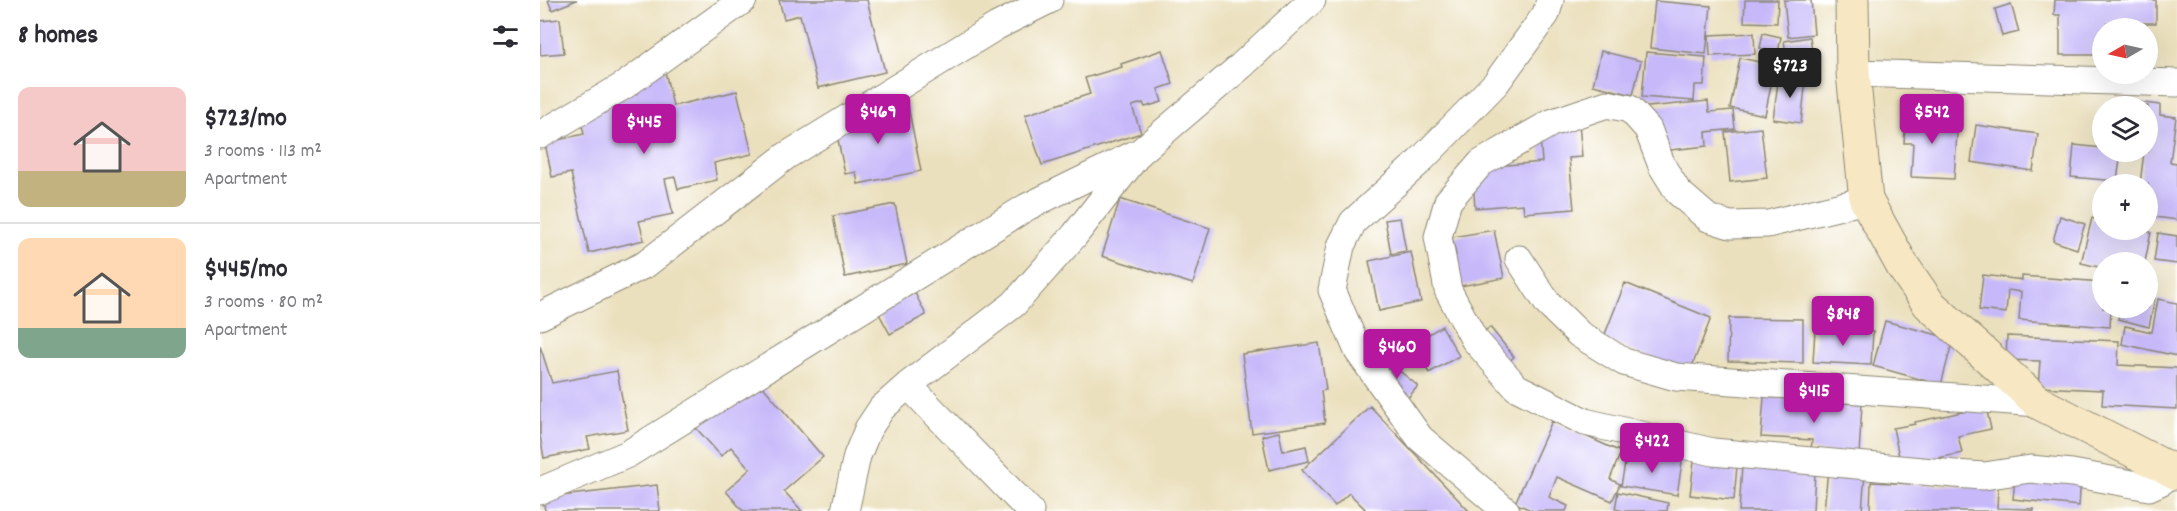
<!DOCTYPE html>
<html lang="en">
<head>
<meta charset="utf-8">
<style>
	:root { --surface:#fff; --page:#f7f7f7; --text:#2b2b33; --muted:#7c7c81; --line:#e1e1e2; --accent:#b5179e }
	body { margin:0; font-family:Dekko,sans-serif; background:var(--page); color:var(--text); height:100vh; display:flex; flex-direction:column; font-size:22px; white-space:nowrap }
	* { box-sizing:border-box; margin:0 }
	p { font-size:20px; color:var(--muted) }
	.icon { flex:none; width:33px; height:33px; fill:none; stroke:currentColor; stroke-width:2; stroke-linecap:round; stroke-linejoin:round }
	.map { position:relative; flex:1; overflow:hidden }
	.sheet { display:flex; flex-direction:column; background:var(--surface); width:540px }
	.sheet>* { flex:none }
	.needle { width:39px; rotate:261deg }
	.controls { position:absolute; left:1552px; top:18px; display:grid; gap:12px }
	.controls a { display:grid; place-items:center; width:66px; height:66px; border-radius:50%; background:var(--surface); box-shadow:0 6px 24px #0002; font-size:30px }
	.price { position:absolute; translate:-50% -51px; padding:0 14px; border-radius:6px; background:var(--accent); color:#fff; font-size:20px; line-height:39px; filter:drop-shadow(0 2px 3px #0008) }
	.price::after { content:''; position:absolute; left:50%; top:36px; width:18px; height:14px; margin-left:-9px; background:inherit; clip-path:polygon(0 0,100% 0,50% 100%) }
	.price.selected { background:#222; color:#fff }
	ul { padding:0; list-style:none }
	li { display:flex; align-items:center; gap:18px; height:150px; padding:0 18px }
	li+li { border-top:2px solid var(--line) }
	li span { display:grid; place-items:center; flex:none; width:168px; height:120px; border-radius:12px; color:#555 }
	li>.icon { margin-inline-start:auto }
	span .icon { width:72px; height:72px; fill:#fffc; stroke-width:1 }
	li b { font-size:26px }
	h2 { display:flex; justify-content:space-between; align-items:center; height:72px; padding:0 18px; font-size:26px }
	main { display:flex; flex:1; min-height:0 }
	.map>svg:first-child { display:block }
	.building { fill:#c6b8f9 }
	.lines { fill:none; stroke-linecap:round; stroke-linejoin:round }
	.street-casing { stroke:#8b8674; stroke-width:29 }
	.secondary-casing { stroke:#8b8674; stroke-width:35 }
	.street { stroke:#fff; stroke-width:27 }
	.secondary { stroke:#f7e8c3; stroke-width:33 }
</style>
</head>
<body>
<main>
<section class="sheet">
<h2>8 homes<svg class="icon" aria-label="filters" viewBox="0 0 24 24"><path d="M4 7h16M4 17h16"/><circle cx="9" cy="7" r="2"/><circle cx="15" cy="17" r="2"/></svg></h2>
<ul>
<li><span style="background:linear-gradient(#f6c9c9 70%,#c2b280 0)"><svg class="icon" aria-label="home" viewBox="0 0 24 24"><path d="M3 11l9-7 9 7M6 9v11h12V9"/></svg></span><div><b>$723/mo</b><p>3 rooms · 113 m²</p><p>Apartment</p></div></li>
<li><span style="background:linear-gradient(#ffd9b3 75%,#7fa58c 0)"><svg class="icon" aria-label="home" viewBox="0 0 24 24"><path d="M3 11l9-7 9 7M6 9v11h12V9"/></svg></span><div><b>$445/mo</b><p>3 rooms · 80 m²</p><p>Apartment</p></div></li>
</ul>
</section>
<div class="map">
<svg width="1637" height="511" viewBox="0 0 1637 511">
	<rect width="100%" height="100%" fill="#fff"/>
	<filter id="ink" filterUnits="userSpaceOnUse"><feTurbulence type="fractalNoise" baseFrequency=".0167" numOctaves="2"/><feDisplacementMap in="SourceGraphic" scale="12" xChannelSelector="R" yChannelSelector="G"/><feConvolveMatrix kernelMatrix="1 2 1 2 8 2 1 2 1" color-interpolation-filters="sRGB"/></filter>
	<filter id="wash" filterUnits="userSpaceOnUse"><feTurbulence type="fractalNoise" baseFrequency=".008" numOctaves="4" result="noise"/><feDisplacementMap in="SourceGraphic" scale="24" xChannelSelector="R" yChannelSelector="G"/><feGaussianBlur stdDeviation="1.35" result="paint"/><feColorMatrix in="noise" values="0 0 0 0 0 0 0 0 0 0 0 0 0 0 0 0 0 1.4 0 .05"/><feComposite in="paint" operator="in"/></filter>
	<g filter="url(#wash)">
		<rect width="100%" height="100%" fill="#ebe0bd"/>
		<g id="blocks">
			<!-- building -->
			<path class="building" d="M 8,0 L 37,0 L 12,10 Z
				M 239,0 L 327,0 L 345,72 L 278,88 L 260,15 L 244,19 Z
				M 1205,0 L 1238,0 L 1237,23 L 1204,22 Z
				M 1244,0 L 1271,0 L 1274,34 L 1248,37 Z
				M 1515,0 L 1616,0 L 1616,23 L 1567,23 L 1567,28 L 1563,28 L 1563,55 L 1520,55 L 1520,15 L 1514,15 Z
				M 1115,1 L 1171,6 L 1166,54 L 1110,48 Z
				M 1471,4 L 1479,32 L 1462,36 L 1455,9 Z
				M 20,19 L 24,53 L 0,55 L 0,21 Z
				M 1214,33 L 1215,54 L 1170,56 L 1169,35 Z
				M 1223,33 L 1241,37 L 1238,53 L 1220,48 Z
				M 1270,37 L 1273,57 L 1247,61 L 1244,41 Z
				M 622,50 L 633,84 L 618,89 L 622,102 L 605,107 L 603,103 L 592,106 L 601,133 L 502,165 L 485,115 L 550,94 L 545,78 L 582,67 L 581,64 Z
				M 1061,51 L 1101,61 L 1093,95 L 1053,85 Z
				M 1106,52 L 1166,57 L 1164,85 L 1155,85 L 1154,101 L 1102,97 Z
				M 1200,58 L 1235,65 L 1225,115 L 1190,108 Z
				M 124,67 L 133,106 L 197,91 L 212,154 L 174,163 L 177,180 L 138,189 L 135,177 L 125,179 L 133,214 L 99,221 L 104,240 L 49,253 L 31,173 L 12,177 L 5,143 L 44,134 L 38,108 Z
				M 1239,75 L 1266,79 L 1261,123 L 1233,119 Z
				M 1582,100 L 1620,105 L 1620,115 L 1636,117 L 1630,162 L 1637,163 L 1637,220 L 1608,216 L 1608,184 L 1600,184 L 1604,152 L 1608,152 L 1608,106 L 1581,106 Z
				M 1168,101 L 1169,112 L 1193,110 L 1195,129 L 1166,132 L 1167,146 L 1103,153 L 1098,108 Z
				M 368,106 L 381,171 L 318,184 L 316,172 L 305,174 L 294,121 Z
				M 1366,114 L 1418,117 L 1414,179 L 1371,177 L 1373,143 L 1364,143 Z
				M 1039,123 L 1042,157 L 1029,158 L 1034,209 L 984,213 L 983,204 L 935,208 L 932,168 L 1002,162 L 999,126 Z
				M 1436,125 L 1498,134 L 1493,171 L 1431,162 Z
				M 1221,128 L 1227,178 L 1190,182 L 1185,132 Z
				M 1534,145 L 1563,148 L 1563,152 L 1581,152 L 1577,181 L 1531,177 Z
				M 580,199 L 670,228 L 653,284 L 562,256 Z
				M 355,204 L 367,264 L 305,277 L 293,216 Z
				M 1520,216 L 1545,224 L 1537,249 L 1513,241 Z
				M 860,218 L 866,251 L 851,254 L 845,220 Z
				M 1552,218 L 1563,221 L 1563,230 L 1599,230 L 1611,232 L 1605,262 L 1563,262 L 1563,268 L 1541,263 Z
				M 954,230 L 964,278 L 910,288 L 904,257 L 916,255 L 912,237 Z
				M 1618,233 L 1637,236 L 1637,264 L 1614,261 Z
				M 871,252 L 881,302 L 839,311 L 829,261 Z
				M 1443,275 L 1482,280 L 1482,276 L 1563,282 L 1563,308 L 1571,308 L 1570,327 L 1479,320 L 1481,292 L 1468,290 L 1466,313 L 1439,310 Z
				M 1085,283 L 1171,318 L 1149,374 L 1063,339 Z
				M 375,293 L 386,315 L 350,334 L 338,312 Z
				M 1608,296 L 1615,298 L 1609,327 L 1578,319 L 1580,308 L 1608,308 Z
				M 1618,299 L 1637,303 L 1637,356 L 1582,344 L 1585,326 L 1612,332 Z
				M 1189,318 L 1263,319 L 1263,363 L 1188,361 Z
				M 1345,321 L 1413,339 L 1401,385 L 1333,366 Z
				M 902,326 L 919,356 L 889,373 L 872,344 Z
				M 950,327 L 974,357 L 957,371 L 933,340 Z
				M 1275,329 L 1333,332 L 1331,365 L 1273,362 Z
				M 1467,336 L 1579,341 L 1578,365 L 1637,368 L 1637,409 L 1562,405 L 1563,390 L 1498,387 L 1500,361 L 1466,360 Z
				M 779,343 L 786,390 L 781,391 L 785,423 L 712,433 L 702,354 Z
				M 0,346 L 12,383 L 77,371 L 88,430 L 47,437 L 50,449 L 4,458 L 0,436 Z
				M 846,360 L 878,386 L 867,399 L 836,373 Z
				M 207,368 L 283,457 L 244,491 L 262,511 L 203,511 L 186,491 L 210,469 L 191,447 L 181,456 L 148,419 Z
				M 1224,397 L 1322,404 L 1319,455 L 1271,451 L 1272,440 L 1221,437 Z
				M 830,406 L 929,511 L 822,511 L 825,509 L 809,493 L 795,506 L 762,470 Z
				M 1446,407 L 1451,429 L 1418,436 L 1422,453 L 1361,466 L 1353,428 L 1375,424 L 1375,422 Z
				M 1012,421 L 1081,452 L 1070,479 L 1080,484 L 1072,501 L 1017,477 L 1009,497 L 1028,506 L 1026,511 L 993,511 L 975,503 Z
				M 739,432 L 743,451 L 766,446 L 769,461 L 729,470 L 722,436 Z
				M 1087,452 L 1142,462 L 1137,495 L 1081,486 Z
				M 1154,461 L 1197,466 L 1194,500 L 1150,495 Z
				M 1202,466 L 1275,472 L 1273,511 L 1199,511 Z
				M 1288,469 L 1325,473 L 1322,511 L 1284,511 Z
				M 1476,470 L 1541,477 L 1539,506 L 1473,499 Z
				M 1331,482 L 1458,488 L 1457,508 L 1494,509 L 1494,511 L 1330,511 Z
				M 117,485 L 120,511 L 5,511 L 3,498 Z
				M 1078,492 L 1128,503 L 1127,511 L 1084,511 L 1075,509 Z"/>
		</g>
	</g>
	<g filter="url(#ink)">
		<use href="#blocks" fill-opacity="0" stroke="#8b8674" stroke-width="1.5"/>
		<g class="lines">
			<defs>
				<path id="street" d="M 1313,73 L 1637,83
					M 0,135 L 85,85 L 203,0
					M 1326,200 L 1228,224 L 1190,225 L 1168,218 L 1138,192 L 1122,166 L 1108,129 L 1090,109 L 1067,104 L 1011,123 L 941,163 L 908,201 L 898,237 L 908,290 L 934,339 L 976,387 L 1045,422 L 1173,452 L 1415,474 L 1444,476 L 1490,469 L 1532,473 L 1609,487 L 1622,481 L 1633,471
					M 979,259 L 1008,304 L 1039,334 L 1084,362 L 1136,377 L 1499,403
					M 0,316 L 106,264 L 246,156 L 457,26 L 509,0
					M 368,385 L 490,511
					M 0,491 L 88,454 L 487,207 L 593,155
					M 305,511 L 317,456 L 328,429 L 342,408 L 368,385 L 474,304 L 534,236 L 599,153 L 701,66 L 772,0
					M 966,511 L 880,438 L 818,351 L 792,290 L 801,246 L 813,222 L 879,162 L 956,83 L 1006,14 L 1010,0"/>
				<path id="secondary" d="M 1312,0 L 1313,73 L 1326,200 L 1362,265 L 1389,304 L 1499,403 L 1637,473"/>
			</defs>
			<!-- street casing -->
			<use href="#street" class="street-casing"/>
			<!-- secondary casing -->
			<use href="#secondary" class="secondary-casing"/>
			<!-- street -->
			<use href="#street" class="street"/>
			<!-- secondary -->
			<use href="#secondary" class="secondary"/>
		</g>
	</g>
</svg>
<div class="controls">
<a><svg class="needle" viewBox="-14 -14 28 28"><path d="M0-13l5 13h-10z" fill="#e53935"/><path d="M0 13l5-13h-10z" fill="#7c7c81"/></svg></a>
<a><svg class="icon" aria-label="layers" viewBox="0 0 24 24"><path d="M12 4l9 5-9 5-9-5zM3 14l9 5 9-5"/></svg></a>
<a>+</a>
<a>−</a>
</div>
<b class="price selected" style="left:1250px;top:99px">$723</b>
<b class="price" style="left:338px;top:145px">$469</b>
<b class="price" style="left:1392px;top:145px">$542</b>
<b class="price" style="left:104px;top:155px">$445</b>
<b class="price" style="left:1303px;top:347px">$848</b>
<b class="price" style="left:857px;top:380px">$460</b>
<b class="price" style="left:1274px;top:424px">$415</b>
<b class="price" style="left:1112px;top:474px">$422</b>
</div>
</main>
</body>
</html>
